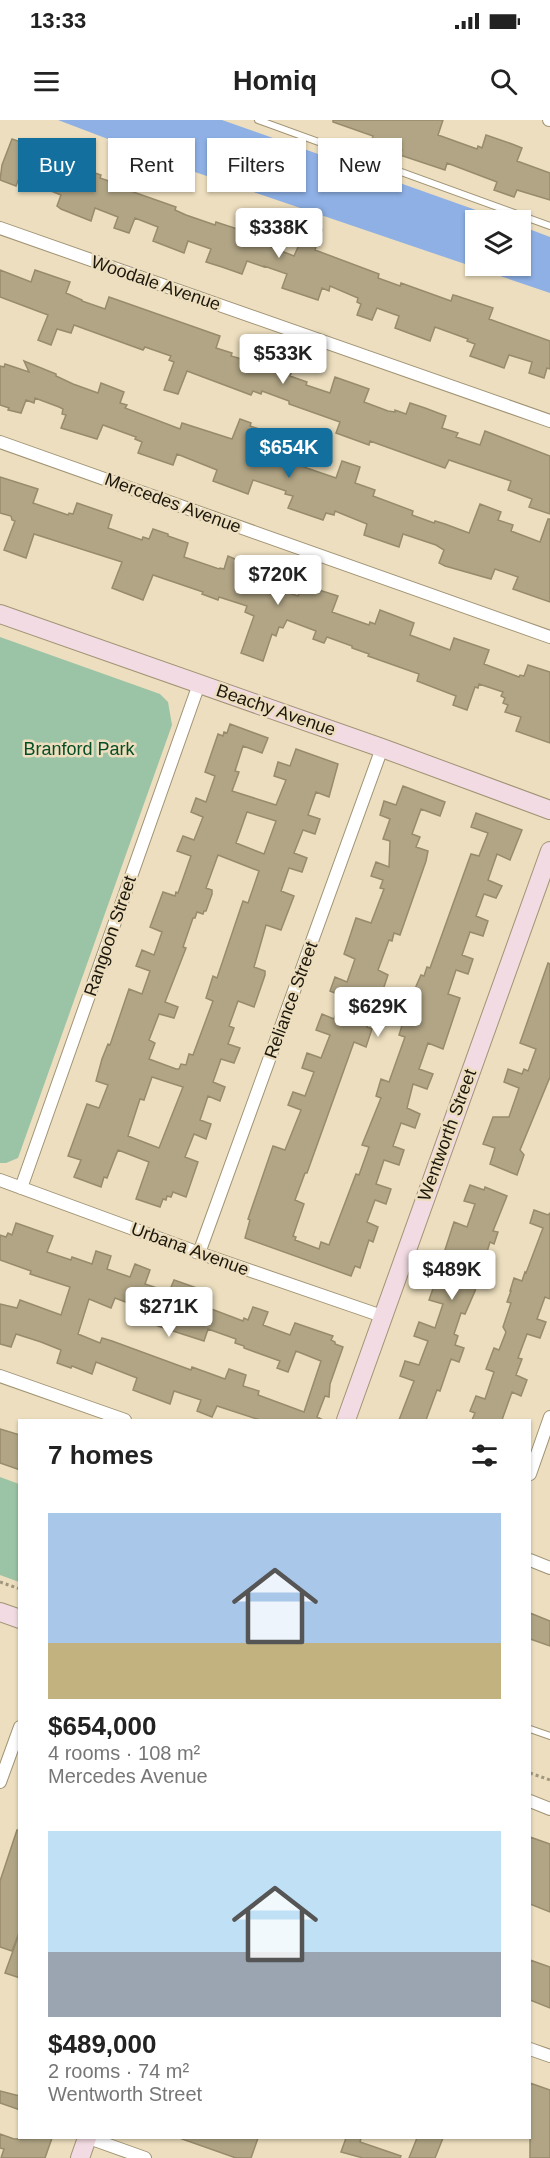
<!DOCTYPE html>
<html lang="en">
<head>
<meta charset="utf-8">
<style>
	:root { --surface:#fff; --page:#f2f2f2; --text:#222; --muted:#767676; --accent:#136f9e }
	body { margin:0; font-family:Helvetica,sans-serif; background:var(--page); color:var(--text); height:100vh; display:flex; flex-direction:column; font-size:22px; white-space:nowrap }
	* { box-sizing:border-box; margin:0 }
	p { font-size:20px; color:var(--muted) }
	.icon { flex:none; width:33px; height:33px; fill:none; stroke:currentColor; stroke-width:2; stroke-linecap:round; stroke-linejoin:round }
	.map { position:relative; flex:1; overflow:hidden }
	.side { position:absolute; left:18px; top:1299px; width:513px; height:720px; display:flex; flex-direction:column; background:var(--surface); border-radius:0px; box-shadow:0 2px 4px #0004 }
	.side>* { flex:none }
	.banner { position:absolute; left:18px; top:18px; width:514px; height:54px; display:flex; gap:12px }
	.controls { position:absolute; left:465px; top:90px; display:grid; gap:12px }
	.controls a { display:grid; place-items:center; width:66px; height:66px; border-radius:0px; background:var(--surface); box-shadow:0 2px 4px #0004; font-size:30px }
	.price { position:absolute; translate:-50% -51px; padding:0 14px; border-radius:6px; background:#fff; color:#222; font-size:20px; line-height:39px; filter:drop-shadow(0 2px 3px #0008) }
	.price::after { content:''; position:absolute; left:50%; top:36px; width:18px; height:14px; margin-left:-9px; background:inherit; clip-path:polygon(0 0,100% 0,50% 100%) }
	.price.on { background:var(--accent); color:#fff }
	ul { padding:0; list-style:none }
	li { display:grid; align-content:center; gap:12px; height:318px; padding:0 30px }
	li span { display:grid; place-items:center; height:186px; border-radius:0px; color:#555 }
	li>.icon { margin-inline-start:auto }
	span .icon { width:108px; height:108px; fill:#fffc; stroke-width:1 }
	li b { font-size:26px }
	h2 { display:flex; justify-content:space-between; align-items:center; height:72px; padding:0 30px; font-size:26px }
	.chip { padding:0 21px; border-radius:0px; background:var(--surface); box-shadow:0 2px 4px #0004; font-size:21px; line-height:54px }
	.chip.on { background:var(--accent); color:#fff }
	.status { display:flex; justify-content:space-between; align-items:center; height:42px; padding:0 30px; background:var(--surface); direction:ltr }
	.status svg { height:16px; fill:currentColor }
	header { display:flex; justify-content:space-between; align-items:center; height:78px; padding:0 30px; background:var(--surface); font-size:27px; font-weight:700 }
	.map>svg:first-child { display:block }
	.green { fill:#9bc4a6 }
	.water { fill:#8eb0e5 }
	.building { fill:#b1a585; stroke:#978b6c; stroke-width:1.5; fill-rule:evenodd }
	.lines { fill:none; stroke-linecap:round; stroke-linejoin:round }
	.lane-casing { stroke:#a19475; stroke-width:8 }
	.street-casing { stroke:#a19475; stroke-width:14 }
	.secondary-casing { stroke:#a19475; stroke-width:20 }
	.path { stroke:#a0967d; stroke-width:3; stroke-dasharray:3 3; stroke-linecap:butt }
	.lane { stroke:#fff; stroke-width:6 }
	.street { stroke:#fff; stroke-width:12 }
	.secondary { stroke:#f2dbe2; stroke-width:18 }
	.labels { text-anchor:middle; stroke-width:5; stroke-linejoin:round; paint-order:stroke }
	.street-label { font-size:18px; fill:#1d180c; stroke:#ecdebe }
	.park-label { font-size:18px; fill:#044d26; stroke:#ecdebe }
</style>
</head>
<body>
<div class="status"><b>13:33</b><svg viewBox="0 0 49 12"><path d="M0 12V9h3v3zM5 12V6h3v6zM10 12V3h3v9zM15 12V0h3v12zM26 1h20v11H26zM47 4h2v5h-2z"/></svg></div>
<header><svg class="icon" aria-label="menu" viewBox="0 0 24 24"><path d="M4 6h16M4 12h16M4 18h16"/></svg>Homiq<svg class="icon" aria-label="search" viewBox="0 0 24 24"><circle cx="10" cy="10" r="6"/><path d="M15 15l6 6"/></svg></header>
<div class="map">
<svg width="550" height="2038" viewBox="0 0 550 2038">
	<rect width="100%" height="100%" fill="#ecdebe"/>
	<!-- green -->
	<path class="green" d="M 0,517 L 160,574 L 168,582 L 172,605 L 18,1038 L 6,1043 L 0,1043 Z
		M 0,1357 L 19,1364 L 19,1462 L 0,1455 Z"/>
	<!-- water -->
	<path class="water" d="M 58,0 L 222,0 L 504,100 L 476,100 L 476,146 L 520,146 L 521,106 L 550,117 L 550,173 L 192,51 Z"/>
	<!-- building -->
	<path class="building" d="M 333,0 L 443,0 L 438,15 L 477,29 L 478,26 L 482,28 L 486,15 L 512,24 L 522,28 L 517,41 L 550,53 L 550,80 L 517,70 L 514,77 L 494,70 L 497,62 L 447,43 L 445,50 L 400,35 L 402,30 L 372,19 L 373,16 L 333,2 Z
		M 12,19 L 35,27 L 37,22 L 60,31 L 56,40 L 101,55 L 100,58 L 123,66 L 122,68 L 176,87 L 175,90 L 186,95 L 215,105 L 216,102 L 225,105 L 250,113 L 251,111 L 254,112 L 256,107 L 260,109 L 265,96 L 279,101 L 271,127 L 294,136 L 308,105 L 322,110 L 315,130 L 379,154 L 378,158 L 400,166 L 401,163 L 451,181 L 453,175 L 457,176 L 493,188 L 489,199 L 550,221 L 550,249 L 547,248 L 544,258 L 529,253 L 532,242 L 509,235 L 504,248 L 490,243 L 470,236 L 475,224 L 467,221 L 468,219 L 435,207 L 430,221 L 395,208 L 399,196 L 377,188 L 372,200 L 357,195 L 361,184 L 357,182 L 358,178 L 330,166 L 329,171 L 322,168 L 318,180 L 282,168 L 287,154 L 264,146 L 264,147 L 247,141 L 242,154 L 222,147 L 206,142 L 211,129 L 188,121 L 184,133 L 153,121 L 158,107 L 135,98 L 129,113 L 114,108 L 118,97 L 95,88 L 91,101 L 61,89 L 57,86 L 61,75 L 44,68 L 47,62 L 21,53 L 16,66 L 0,60 L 2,45 Z
		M 0,150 L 31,162 L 35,150 L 70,162 L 66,173 L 82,180 L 82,181 L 105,189 L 109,177 L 220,216 L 216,228 L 232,233 L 231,236 L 256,243 L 261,229 L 275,235 L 275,237 L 295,244 L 290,256 L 307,262 L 306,265 L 330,273 L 335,257 L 369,269 L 364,282 L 388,291 L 395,292 L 395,290 L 406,294 L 410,283 L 425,288 L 446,296 L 442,308 L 458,313 L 456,317 L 480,325 L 485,311 L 550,336 L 550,394 L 529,387 L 532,379 L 508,370 L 511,361 L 449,340 L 445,348 L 370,321 L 369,325 L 336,313 L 340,302 L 289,284 L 289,281 L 262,271 L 261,274 L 253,271 L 251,275 L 187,251 L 178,274 L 164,270 L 174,242 L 169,240 L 171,236 L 145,227 L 143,230 L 74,205 L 71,213 L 57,209 L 51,225 L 38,220 L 48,195 L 0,177 Z
		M 24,241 L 56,254 L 56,256 L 73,264 L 98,273 L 101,263 L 124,272 L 120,283 L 127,285 L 125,288 L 180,309 L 182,303 L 232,319 L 240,299 L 251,303 L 250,306 L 268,312 L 263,324 L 295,336 L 292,343 L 336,358 L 342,341 L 360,347 L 355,363 L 375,370 L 373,376 L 413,391 L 412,395 L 434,403 L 435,401 L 445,404 L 469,413 L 480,384 L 501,392 L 498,400 L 513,405 L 511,411 L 540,422 L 548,399 L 550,399 L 550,482 L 513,469 L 518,457 L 495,449 L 491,459 L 445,446 L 439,443 L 444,430 L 436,425 L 403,414 L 399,427 L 364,415 L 367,404 L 335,391 L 334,395 L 326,393 L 323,400 L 288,388 L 293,376 L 285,374 L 286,371 L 253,360 L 248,374 L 213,361 L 217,350 L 177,334 L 173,345 L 138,333 L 142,322 L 135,319 L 136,317 L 103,305 L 97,319 L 61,308 L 66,295 L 62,294 L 63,289 L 59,287 L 35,278 L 34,283 L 26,280 L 21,293 L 8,290 L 9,288 L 0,285 L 0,246 L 4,247 L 5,244 L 29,252 Z
		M 0,357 L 38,369 L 33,383 L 68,395 L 69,393 L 73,394 L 77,383 L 112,395 L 108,408 L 142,420 L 143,417 L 149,419 L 153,409 L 168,414 L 168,416 L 188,423 L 184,437 L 219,449 L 220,448 L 224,449 L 228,436 L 263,451 L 259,463 L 298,476 L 303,465 L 338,476 L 332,492 L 369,505 L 370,502 L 375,504 L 380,490 L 414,503 L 410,515 L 450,530 L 454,518 L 489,530 L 484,544 L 519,557 L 520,555 L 524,556 L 528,545 L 550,552 L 550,623 L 516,611 L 521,597 L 505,592 L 508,585 L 503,583 L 505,578 L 501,576 L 503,572 L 479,564 L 478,568 L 475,567 L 467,590 L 453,585 L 456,576 L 417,561 L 419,554 L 368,536 L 369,534 L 352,528 L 352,526 L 327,517 L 324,523 L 313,519 L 316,511 L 287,500 L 283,508 L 279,507 L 276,516 L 272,514 L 263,541 L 241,533 L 254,496 L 245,492 L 247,486 L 219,477 L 218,480 L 202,474 L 203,472 L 153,455 L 143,480 L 112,468 L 122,442 L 34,414 L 26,438 L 4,430 L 15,401 L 12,400 L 11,396 L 0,393 Z
		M 230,604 L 268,618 L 262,633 L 243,626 L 235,651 L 239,652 L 232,671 L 276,685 L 286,660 L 274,656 L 278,642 L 290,646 L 296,629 L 338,644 L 329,677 L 316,672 L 308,695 L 320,699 L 315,714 L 303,710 L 294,733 L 307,738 L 302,752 L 289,748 L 281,771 L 294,776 L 281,810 L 266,805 L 254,847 L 265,851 L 265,855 L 254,887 L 238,881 L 229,906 L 234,908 L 228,924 L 240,928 L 234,943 L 221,939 L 213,962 L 225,967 L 220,981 L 208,976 L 200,1000 L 211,1004 L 206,1019 L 194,1014 L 185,1037 L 198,1042 L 186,1077 L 173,1072 L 171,1077 L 167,1076 L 166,1080 L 163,1079 L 160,1087 L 136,1079 L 149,1042 L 118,1030 L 107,1058 L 104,1057 L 101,1067 L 74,1057 L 81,1040 L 68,1036 L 87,984 L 99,988 L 108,965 L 96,961 L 102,939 L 108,924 L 110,925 L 129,869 L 142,874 L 150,851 L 136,846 L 142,830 L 154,835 L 162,812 L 150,807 L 163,772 L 175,776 L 176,772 L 178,773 L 191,736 L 177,731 L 183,716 L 194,720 L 203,697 L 191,692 L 196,678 L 206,682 L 215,656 L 205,652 L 218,614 L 223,616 L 224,612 L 227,613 ZM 247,692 L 276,701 L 264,734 L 236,723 ZM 218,735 L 259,751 L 248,783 L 243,781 L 217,858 L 213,856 L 206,878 L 213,881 L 193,935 L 189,934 L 186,945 L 181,944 L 179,949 L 176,949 L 149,939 L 155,923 L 149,920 L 159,894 L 174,898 L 178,887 L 165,882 L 186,828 L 183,827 L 193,798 L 195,798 L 197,792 L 203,794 L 204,791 L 206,791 L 212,774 L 212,770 L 206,768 ZM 152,957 L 183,967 L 159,1028 L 128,1016 L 140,979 L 144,980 Z
		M 403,666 L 445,682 L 440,696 L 421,689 L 412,714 L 420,717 L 416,727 L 428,731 L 426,741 L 400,815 L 394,813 L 392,821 L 389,820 L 378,850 L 388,855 L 379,882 L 377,881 L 367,907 L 372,909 L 366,927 L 354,922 L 307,1053 L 305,1053 L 295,1080 L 304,1084 L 293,1116 L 296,1117 L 295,1120 L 319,1129 L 321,1122 L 329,1125 L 356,1054 L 359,1055 L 369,1027 L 362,1025 L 381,978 L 376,976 L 381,959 L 389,962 L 405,917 L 399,915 L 410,880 L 421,855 L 424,856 L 427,847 L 430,848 L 471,734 L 479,736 L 488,713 L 471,707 L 476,693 L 522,710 L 510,740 L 497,734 L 488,760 L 502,766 L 496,778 L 484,774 L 476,796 L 488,801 L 483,816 L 470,812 L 462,835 L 473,839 L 468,854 L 456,850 L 448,874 L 460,878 L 443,929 L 428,923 L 419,949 L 433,954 L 427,969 L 413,964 L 407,988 L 420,994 L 415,1008 L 401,1003 L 393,1026 L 404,1030 L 399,1045 L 384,1040 L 376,1064 L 391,1069 L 386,1084 L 375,1080 L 367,1102 L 378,1107 L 373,1122 L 369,1120 L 360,1148 L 355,1146 L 351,1156 L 245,1118 L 250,1100 L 248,1099 L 273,1026 L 285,1030 L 301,990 L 288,985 L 293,972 L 305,976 L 314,952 L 302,948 L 307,933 L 321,938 L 330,915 L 316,910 L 322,894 L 334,899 L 342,876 L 330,871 L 335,857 L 347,862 L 355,839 L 344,834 L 356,798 L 371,803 L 384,769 L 380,768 L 383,760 L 371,756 L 376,742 L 389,747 L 390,721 L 383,719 L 390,699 L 380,695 L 384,681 L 396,685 Z
		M 548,843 L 550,844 L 550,957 L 520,1030 L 524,1035 L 517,1055 L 490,1044 L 495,1028 L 483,1024 L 493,997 L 509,997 L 519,968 L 504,962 L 508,949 L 522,954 L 524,949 L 528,951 L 536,929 L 520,923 Z
		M 470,1065 L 484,1070 L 485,1067 L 507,1076 L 493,1111 L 498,1112 L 494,1124 L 490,1122 L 487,1132 L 484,1131 L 475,1156 L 479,1157 L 475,1171 L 465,1194 L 461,1193 L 454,1214 L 458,1216 L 455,1225 L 464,1228 L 459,1242 L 451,1239 L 440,1271 L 437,1270 L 426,1300 L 399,1300 L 414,1261 L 400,1256 L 405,1241 L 419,1245 L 428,1221 L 414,1216 L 419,1202 L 435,1208 L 443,1184 L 429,1180 L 435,1163 L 445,1167 L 453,1143 L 442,1139 L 454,1102 L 467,1107 L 475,1084 L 464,1081 Z
		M 534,1090 L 548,1095 L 550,1093 L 550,1179 L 545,1177 L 537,1199 L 546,1202 L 540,1218 L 527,1214 L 518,1238 L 522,1239 L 516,1255 L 527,1260 L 521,1276 L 512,1272 L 502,1300 L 472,1300 L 475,1293 L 470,1291 L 476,1276 L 485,1279 L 494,1252 L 486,1249 L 494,1228 L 499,1230 L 506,1212 L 503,1207 L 511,1183 L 507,1182 L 511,1171 L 510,1171 L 514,1158 L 522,1161 L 525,1152 L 526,1153 L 543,1108 L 530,1103 Z
		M 16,1103 L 53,1116 L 47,1132 L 71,1140 L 72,1137 L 92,1144 L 96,1131 L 111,1136 L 107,1149 L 130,1157 L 135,1144 L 150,1150 L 145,1164 L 169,1172 L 174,1160 L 211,1173 L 206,1187 L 243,1201 L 244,1198 L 248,1200 L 253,1187 L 268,1192 L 263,1205 L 290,1215 L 295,1203 L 333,1216 L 331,1220 L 335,1222 L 335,1224 L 343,1227 L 330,1264 L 329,1277 L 325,1276 L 317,1297 L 323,1300 L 260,1300 L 217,1286 L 212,1297 L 197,1291 L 201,1280 L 174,1271 L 170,1284 L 133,1270 L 137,1258 L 96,1242 L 92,1254 L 72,1246 L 71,1248 L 57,1243 L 61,1230 L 41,1222 L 16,1214 L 11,1227 L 0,1224 L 0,1184 L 17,1188 L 20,1180 L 61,1195 L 70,1167 L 30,1154 L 31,1151 L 0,1140 L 0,1115 L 6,1117 L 8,1113 L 12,1115 ZM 115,1178 L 144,1189 L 143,1192 L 152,1195 L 149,1203 L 176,1212 L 204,1221 L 208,1209 L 236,1219 L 235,1223 L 244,1226 L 244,1228 L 280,1241 L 277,1248 L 288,1252 L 296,1231 L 321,1241 L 304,1292 L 258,1275 L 259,1271 L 243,1266 L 246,1255 L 229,1249 L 225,1259 L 192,1247 L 191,1250 L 112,1221 L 102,1218 L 100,1223 L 78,1214 L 89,1179 L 111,1188 Z
		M 0,1309 L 20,1315 L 20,1350 L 0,1343 Z
		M 530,1493 L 550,1501 L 550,1526 L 530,1519 Z
		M 17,1710 L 20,1710 L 20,1810 L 12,1831 L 0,1827 L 0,1761 Z
		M 530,1717 L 550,1724 L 550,1792 L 530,1784 Z
		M 18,1817 L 20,1818 L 20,1858 L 5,1853 Z
		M 530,1840 L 550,1847 L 550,1888 L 530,1880 Z
		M 530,1963 L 550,1970 L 550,2038 L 530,2038 Z
		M 0,1971 L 20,1976 L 20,1990 L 0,1983 Z
		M 0,2014 L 14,2019 L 52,2018 L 45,2038 L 1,2038 L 4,2029 L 0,2028 Z
		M 183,2018 L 258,2018 L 251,2038 L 236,2038 L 182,2019 Z
		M 346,2018 L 361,2018 L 360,2022 L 401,2036 L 400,2038 L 363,2038 L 341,2032 Z
		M 417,2018 L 443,2018 L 435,2038 L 409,2038 Z"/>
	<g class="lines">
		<defs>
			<path id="lane" d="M 258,0 L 550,106
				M 530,1609 L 550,1616"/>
			<path id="street" d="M 549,0 L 550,0
				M 0,108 L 550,301
				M 0,322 L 550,517
				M 0,1060 L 199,1133 L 382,1196
				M 21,1068 L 199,564
				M 199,1133 L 382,628
				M 0,1256 L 125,1300
				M 530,1354 L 550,1297
				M 530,1440 L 550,1448
				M 0,1662 L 20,1607
				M 530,1681 L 550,1689
				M 530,1929 L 550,1936
				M 89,2018 L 145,2038"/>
			<path id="secondary" d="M 0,494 L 382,628 L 550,690
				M 346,1300 L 550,731
				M 0,1492 L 20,1499
				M 80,2038 L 87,2018"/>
		</defs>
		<!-- lane casing -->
		<use href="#lane" class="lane-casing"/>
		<!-- street casing -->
		<use href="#street" class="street-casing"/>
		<!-- secondary casing -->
		<use href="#secondary" class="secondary-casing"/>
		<!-- path -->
		<path class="path" d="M 0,1462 L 20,1469
			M 530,1653 L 550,1660"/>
		<!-- lane -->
		<use href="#lane" class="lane"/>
		<!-- street -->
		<use href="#street" class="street"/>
		<!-- secondary -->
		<use href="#secondary" class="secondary"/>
	</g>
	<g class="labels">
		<!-- street labels -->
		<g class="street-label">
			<text transform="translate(156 163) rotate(19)" y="6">Woodale Avenue</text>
			<text transform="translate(173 383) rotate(20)" y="6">Mercedes Avenue</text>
			<text transform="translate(276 590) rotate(19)" y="6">Beachy Avenue</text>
			<text transform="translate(110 816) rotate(-71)" y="6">Rangoon Street</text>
			<text transform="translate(291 880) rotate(-70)" y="6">Reliance Street</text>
			<text transform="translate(447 1015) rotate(-70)" y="6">Wentworth Street</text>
			<text transform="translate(190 1129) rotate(20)" y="6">Urbana Avenue</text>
		</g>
		<!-- park labels -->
		<g class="park-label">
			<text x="79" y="635">Branford Park</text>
		</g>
	</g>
</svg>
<div class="controls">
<a><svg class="icon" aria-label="layers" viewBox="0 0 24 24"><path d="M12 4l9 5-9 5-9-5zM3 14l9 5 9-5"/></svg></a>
</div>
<b class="price" style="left:279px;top:139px">$338K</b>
<b class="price" style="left:283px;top:265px">$533K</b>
<b class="price on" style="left:289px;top:359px">$654K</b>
<b class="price" style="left:278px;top:486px">$720K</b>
<b class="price" style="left:378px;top:918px">$629K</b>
<b class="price" style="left:452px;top:1181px">$489K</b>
<b class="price" style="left:169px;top:1218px">$271K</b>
<div class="banner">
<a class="chip on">Buy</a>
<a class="chip">Rent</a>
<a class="chip">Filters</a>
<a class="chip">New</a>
</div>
<section class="side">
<h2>7 homes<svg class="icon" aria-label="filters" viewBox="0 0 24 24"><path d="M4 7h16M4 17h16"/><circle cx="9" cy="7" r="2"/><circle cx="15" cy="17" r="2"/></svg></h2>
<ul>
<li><span style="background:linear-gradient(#a9c7e8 70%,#c2b280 0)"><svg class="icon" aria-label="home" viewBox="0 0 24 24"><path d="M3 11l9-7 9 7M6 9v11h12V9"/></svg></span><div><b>$654,000</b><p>4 rooms · 108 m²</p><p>Mercedes Avenue</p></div></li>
<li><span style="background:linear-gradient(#bfe0f5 65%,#9aa5b1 0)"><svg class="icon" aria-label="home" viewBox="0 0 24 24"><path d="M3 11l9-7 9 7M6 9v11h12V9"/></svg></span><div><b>$489,000</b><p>2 rooms · 74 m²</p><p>Wentworth Street</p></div></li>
</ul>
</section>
</div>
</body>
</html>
